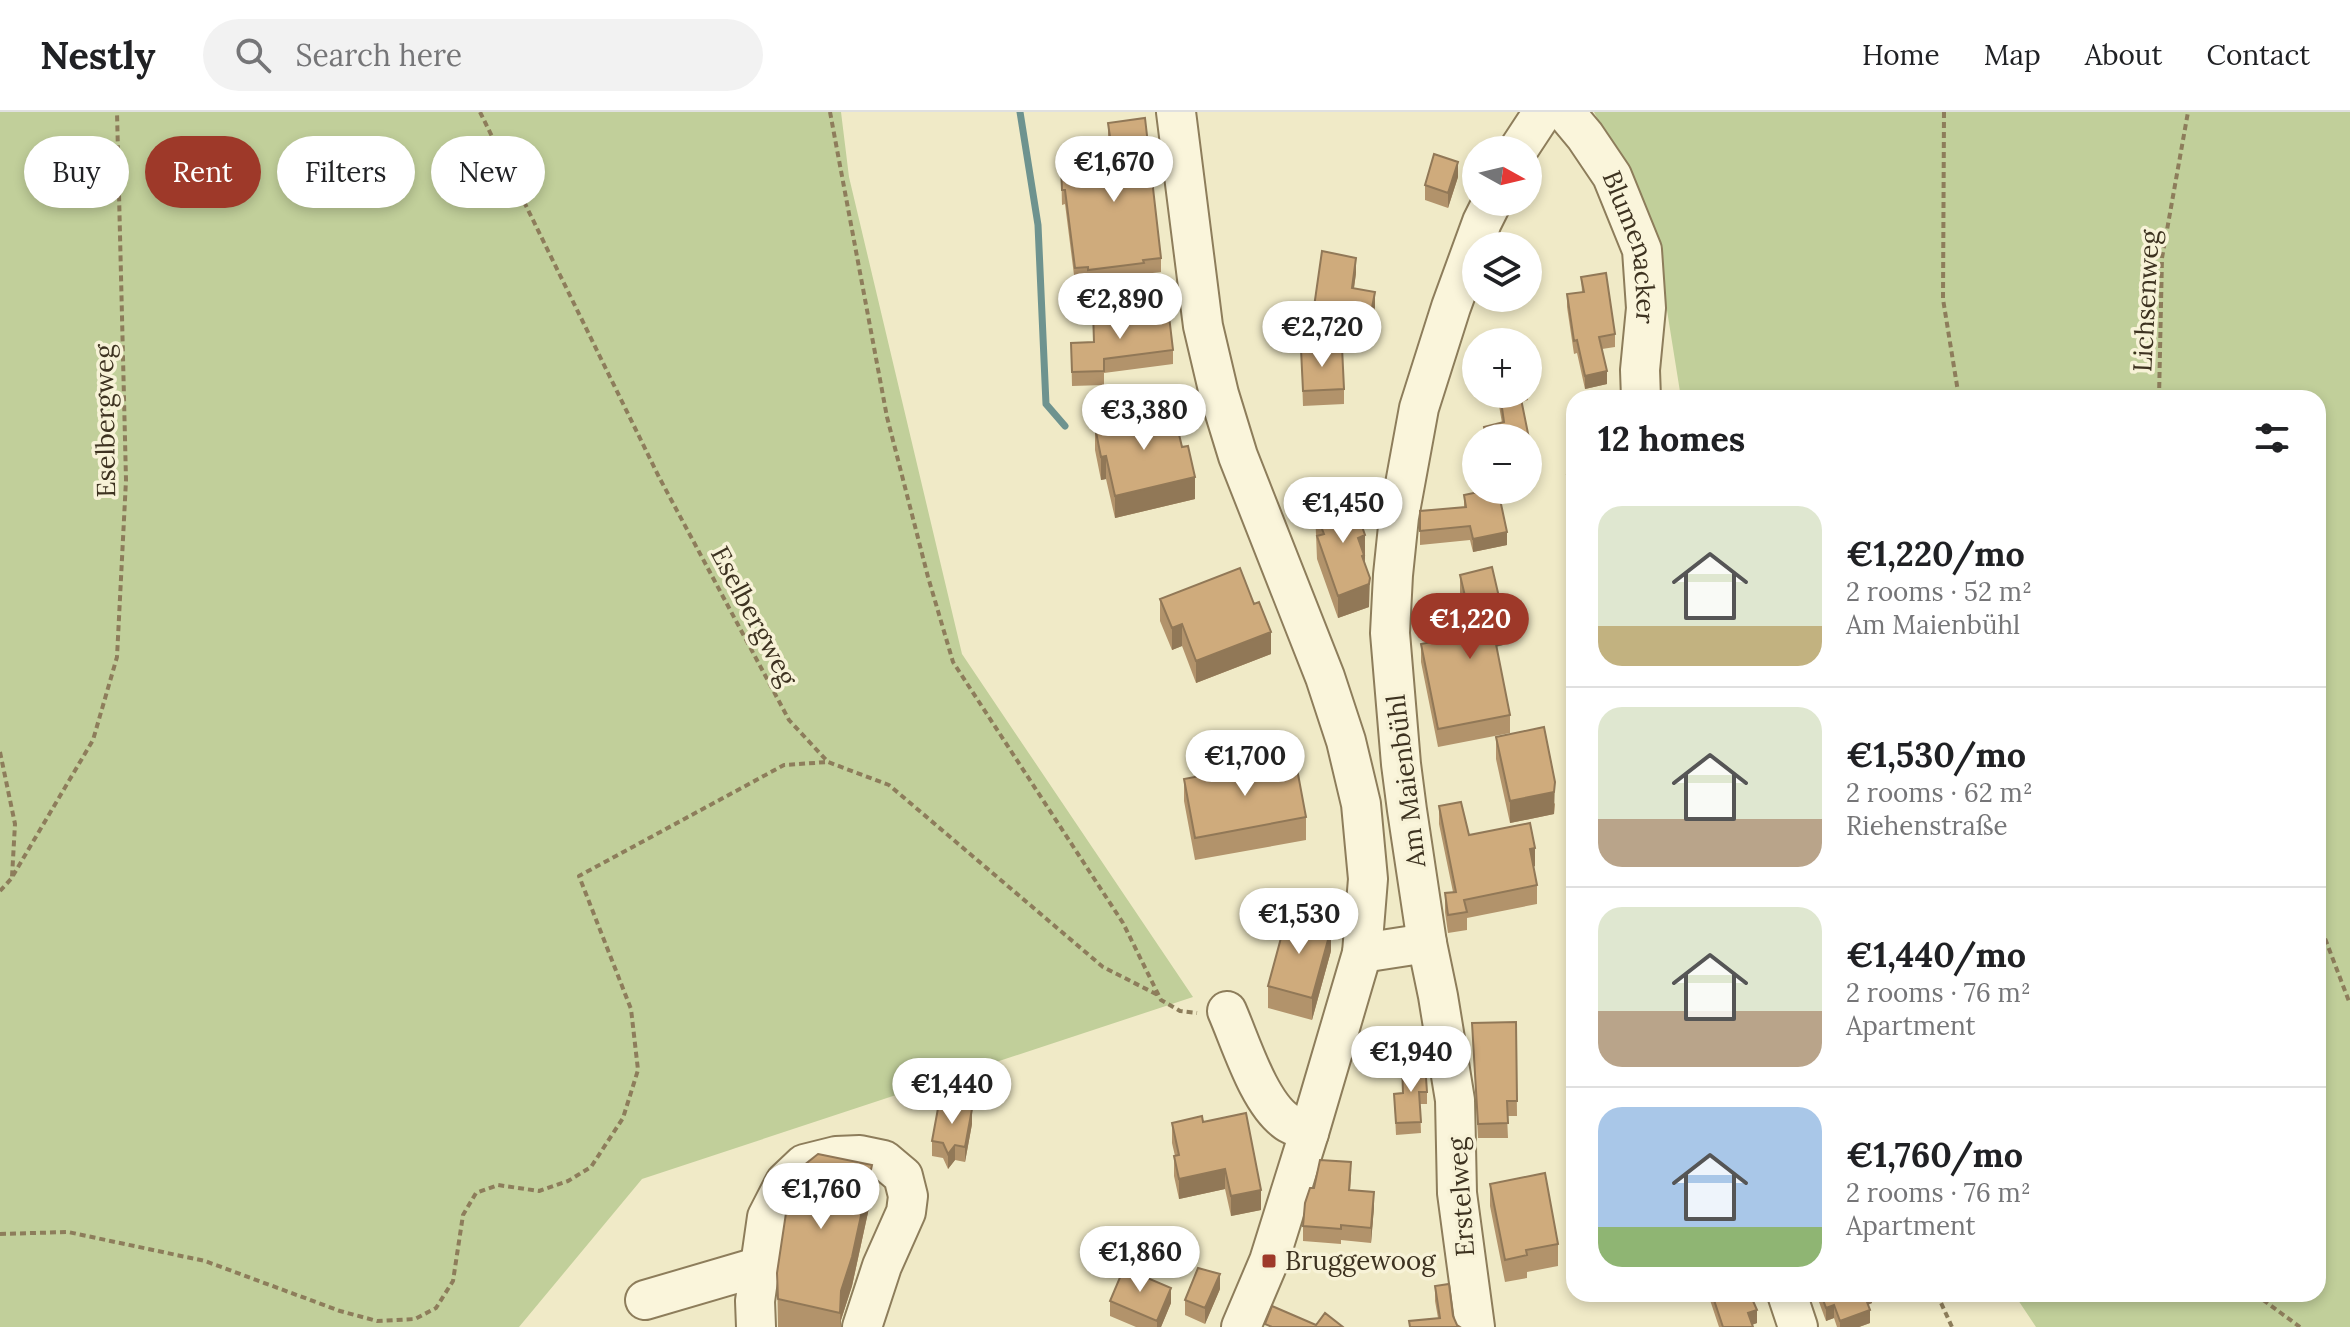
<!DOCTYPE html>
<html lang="en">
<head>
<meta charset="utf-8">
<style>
	:root { --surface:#fff; --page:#f2f2f2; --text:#202124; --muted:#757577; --line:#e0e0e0; --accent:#9e3929 }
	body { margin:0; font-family:Lora,serif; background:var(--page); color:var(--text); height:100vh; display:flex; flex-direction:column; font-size:30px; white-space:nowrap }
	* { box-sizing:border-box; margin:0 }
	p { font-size:26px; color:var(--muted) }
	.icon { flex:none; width:44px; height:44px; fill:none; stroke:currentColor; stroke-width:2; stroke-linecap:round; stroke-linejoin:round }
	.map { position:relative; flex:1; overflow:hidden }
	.panel { position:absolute; left:1566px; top:278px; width:760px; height:912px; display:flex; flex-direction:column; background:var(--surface); border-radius:24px; box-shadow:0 4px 12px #0003 }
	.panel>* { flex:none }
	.hud { position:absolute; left:24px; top:24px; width:760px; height:72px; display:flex; gap:16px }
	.needle { width:52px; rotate:98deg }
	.fabs { position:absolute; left:1462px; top:24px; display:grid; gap:16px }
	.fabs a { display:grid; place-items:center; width:80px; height:80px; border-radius:50%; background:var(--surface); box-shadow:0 4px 12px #0003; font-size:40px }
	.price { position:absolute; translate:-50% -68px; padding:0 18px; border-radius:28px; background:#fff; color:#222; font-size:26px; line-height:52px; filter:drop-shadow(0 2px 4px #0008) }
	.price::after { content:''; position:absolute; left:50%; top:48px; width:24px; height:18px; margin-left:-12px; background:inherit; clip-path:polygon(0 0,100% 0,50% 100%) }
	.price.on { background:var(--accent); color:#fff }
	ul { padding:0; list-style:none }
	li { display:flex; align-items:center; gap:24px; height:200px; padding:0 32px }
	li+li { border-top:2px solid var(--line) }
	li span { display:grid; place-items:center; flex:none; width:224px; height:160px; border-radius:24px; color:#555 }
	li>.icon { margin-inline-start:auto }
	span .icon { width:96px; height:96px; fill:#fffc; stroke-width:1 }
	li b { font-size:34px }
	h2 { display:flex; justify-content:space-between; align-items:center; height:96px; padding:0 32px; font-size:34px }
	.chip { padding:0 28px; border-radius:36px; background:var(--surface); box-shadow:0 4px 12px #0003; font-size:28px; line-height:72px }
	.chip.on { background:var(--accent); color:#fff }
	header { display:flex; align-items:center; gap:48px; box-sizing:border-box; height:112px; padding:0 40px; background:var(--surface); border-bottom:2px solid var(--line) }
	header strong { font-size:38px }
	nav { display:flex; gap:44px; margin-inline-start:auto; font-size:28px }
	.search { width:560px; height:72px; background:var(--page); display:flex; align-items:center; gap:20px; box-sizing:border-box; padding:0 28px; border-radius:44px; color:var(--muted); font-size:30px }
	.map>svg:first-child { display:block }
	.green { fill:#c1cf9a }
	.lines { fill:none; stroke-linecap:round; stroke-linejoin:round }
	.stream { stroke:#6e938f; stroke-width:7 }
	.minor-casing { stroke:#8d7d5b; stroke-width:42 }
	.path { stroke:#8d7d5b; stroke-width:4; stroke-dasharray:6 4; stroke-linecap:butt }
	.minor { stroke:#faf5db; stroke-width:38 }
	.wall { fill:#b2936b }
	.shaded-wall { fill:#917857 }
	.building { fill:#cfab7c; stroke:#917857; stroke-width:2 }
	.poi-dot { fill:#9e3929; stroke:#f7f2d7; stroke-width:3 }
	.labels { text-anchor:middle; stroke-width:7; stroke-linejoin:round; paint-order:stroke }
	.street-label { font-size:26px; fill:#3d3220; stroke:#f7f2d7 }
	.poi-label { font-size:26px; fill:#3d3220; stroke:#f7f2d7; text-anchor:start }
</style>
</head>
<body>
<header>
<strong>Nestly</strong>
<div class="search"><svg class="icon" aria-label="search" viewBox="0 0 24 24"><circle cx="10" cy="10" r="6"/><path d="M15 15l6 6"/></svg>Search here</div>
<nav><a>Home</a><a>Map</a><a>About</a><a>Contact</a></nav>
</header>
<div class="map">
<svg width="2350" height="1215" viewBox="0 0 2350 1215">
	<rect width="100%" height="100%" fill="#f0eac7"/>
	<!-- green -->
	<path class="green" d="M 0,0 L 841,0 L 849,65 L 962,542 L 1193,885 L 642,1067 L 519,1215 L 0,1215 Z
		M 1594,0 L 2350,0 L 2350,1215 L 2036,1215 L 2014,1182 L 2318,1182 L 2318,286 L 1681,286 L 1654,117 Z"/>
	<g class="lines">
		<!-- stream -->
		<path class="stream" d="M 1020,0 L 1038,113 L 1046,292 L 1065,314"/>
		<defs>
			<g id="minor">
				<path d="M 1176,0 L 1203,214 L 1219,282 L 1238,344 L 1325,565 L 1346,629 L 1361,692 L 1368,767 L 1362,841 L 1309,1021 L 1269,1149 L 1241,1215"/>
				<path id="s1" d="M 1565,0 L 1585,24 L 1612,64 L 1642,138 L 1646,196 L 1640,258 L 1641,286"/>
				<path d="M 1518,38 L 1543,0"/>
				<path d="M 1362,841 L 1427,831"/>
				<path d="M 1227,899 C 1241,931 1259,991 1287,1010 C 1293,1014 1302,1017 1309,1021"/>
				<path d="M 1787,1182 L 1798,1215"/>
				<path d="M 645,1188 L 761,1154"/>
				<path d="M 756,1215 L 755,1189 L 767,1105 L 785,1070 L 804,1052 L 836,1044 L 860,1043 L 884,1048 L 903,1064 L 908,1084 L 906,1100 L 882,1154 L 862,1215"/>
				<path d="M 1475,1215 L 1457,1081 L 1455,988 L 1438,884 L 1427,831 L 1407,698 L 1401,652 L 1390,521 L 1393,463 L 1399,405 L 1419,296 L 1451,195 L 1482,110 L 1492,90"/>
			</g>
		</defs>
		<!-- minor casing -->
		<use href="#minor" class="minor-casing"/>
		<!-- path -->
		<path class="path" d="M 480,0 L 659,365 L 789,608 L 828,650 L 889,673 L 1103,855 L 1158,883
			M 830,0 L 887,305 L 928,465 L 953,550 L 1123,811 L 1161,888 L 1180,899 L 1197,901
			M 1944,0 L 1943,187 L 1959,286
			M 2159,286 L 2162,146 L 2188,0
			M 0,640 L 15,712 L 12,765
			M 0,779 L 11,767 L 93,628 L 117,545 L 126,368 L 117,0
			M 2318,808 L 2350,892
			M 0,1122 L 68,1120 L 205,1149 L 340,1199 L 377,1209 L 415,1207 L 436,1196 L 453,1169 L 463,1103 L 476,1081 L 498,1073 L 539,1079 L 568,1069 L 591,1055 L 623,1006 L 638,958 L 631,897 L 579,764 L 784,653 L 828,650
			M 1937,1182 L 1952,1215
			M 2255,1182 L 2300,1215"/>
		<!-- minor -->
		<use href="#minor" class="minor"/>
	</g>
	<!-- wall -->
	<path class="wall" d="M 1108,11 L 1161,146 L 1161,160 L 1144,162 L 1144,166 L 1088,172 L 1088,169 L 1075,171 L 1065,92 L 1062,93 L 1061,55 L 1112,53 L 1108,25 Z
		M 1458,65 L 1448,96 L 1425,88 L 1425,73 Z
		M 1356,161 L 1354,176 L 1375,195 L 1370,221 L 1314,209 L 1314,195 Z
		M 1581,165 L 1615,222 L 1615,235 L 1602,237 L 1607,272 L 1585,277 L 1577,241 L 1574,242 L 1567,195 L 1567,182 L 1582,180 Z
		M 1116,212 L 1173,238 L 1173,252 L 1104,261 L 1104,273 L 1072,274 L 1071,231 L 1094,230 Z
		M 1301,237 L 1344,277 L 1344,292 L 1303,294 Z
		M 1528,272 L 1528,288 L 1522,290 L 1532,341 L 1532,355 L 1528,356 L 1528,326 L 1484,326 L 1484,315 L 1502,311 L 1497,282 L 1528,282 Z
		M 1095,315 L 1195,387 L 1115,406 L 1106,367 L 1101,368 L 1095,338 Z
		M 1574,362 L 1574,414 L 1567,376 L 1567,363 Z
		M 1464,383 L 1507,433 L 1473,440 L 1470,428 L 1420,433 L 1420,399 L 1464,395 Z
		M 1315,399 L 1361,412 L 1369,495 L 1338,506 L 1317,447 Z
		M 1460,463 L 1502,498 L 1503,533 L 1496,535 L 1510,603 L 1510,621 L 1438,635 L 1421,550 L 1421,532 L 1470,523 L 1460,481 Z
		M 1160,487 L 1271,542 L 1196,571 L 1182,534 L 1172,538 L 1160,509 Z
		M 1496,625 L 1555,692 L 1554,702 L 1510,711 L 1496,647 Z
		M 1184,667 L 1306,705 L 1306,728 L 1195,748 L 1184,689 Z
		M 1439,694 L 1469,723 L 1535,754 L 1533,755 L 1537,773 L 1537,792 L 1467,806 L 1467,818 L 1448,821 L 1445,800 L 1445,781 L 1453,780 L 1439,712 Z
		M 1331,839 L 1312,908 L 1268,896 L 1268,874 Z
		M 1516,910 L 1517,1004 L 1507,1004 L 1508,1026 L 1478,1026 L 1472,911 Z
		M 1427,980 L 1427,992 L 1420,992 L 1421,1021 L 1396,1023 L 1394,982 Z
		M 1203,1010 L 1261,1098 L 1231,1104 L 1225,1077 L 1179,1087 L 1174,1064 L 1174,1044 L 1175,1044 L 1172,1031 L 1172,1011 Z
		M 972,1012 L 965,1050 L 955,1048 L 948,1057 L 943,1046 L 932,1044 L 932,1029 Z
		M 1351,1065 L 1350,1078 L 1374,1095 L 1371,1131 L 1341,1128 L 1341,1132 L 1303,1129 L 1303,1114 L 1314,1076 Z
		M 1490,1072 L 1558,1132 L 1558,1154 L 1527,1160 L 1527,1166 L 1505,1170 L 1490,1094 Z
		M 872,1082 L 852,1174 L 841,1208 L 841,1215 L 778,1215 L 777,1161 Z
		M 1435,1174 L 1453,1204 L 1457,1213 L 1438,1206 L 1435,1189 Z
		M 1220,1177 L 1205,1212 L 1185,1203 L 1185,1188 Z
		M 1708,1182 L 1750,1182 L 1757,1211 L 1752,1213 L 1753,1215 L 1719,1215 Z
		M 1816,1182 L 1872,1182 L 1872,1191 L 1868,1193 L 1870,1211 L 1859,1215 L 1837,1215 L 1834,1206 L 1826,1209 Z
		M 1110,1189 L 1171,1191 L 1161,1215 L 1136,1215 L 1110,1204 Z"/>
	<!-- shaded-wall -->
	<path class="shaded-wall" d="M 1458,50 L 1458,65 L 1448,96 L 1448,81 Z
		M 1356,146 L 1356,161 L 1352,190 L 1352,176 Z
		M 1375,180 L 1375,195 L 1370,221 L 1370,206 Z
		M 1607,259 L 1607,272 L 1585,277 L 1585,264 Z
		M 1532,341 L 1532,355 L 1528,356 L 1528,342 Z
		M 1106,344 L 1106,367 L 1101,368 L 1101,345 Z
		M 1195,365 L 1195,387 L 1115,406 L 1115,384 Z
		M 1507,420 L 1507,433 L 1473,440 L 1473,427 Z
		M 1365,423 L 1365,446 L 1364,465 L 1358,426 Z
		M 1370,466 L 1369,495 L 1338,506 L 1338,484 Z
		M 1502,498 L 1503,533 L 1493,535 L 1493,517 L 1499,499 Z
		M 1182,512 L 1182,534 L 1172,538 L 1172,516 Z
		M 1271,520 L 1271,542 L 1196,571 L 1196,549 Z
		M 1555,670 L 1554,702 L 1510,711 L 1510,689 Z
		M 1535,736 L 1535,754 L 1530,756 L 1530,737 Z
		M 1331,817 L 1331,839 L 1312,908 L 1312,886 Z
		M 972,997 L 972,1012 L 965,1050 L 965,1035 Z
		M 955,1033 L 955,1048 L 948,1057 L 948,1042 Z
		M 872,1053 L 872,1082 L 852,1174 L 841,1208 L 840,1215 L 841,1179 Z
		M 1225,1057 L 1225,1077 L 1179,1087 L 1179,1067 Z
		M 1261,1078 L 1261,1098 L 1231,1104 L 1231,1084 Z
		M 1374,1080 L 1374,1095 L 1371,1131 L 1371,1116 Z
		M 1220,1162 L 1220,1177 L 1205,1212 L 1205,1196 Z
		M 1171,1176 L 1171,1191 L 1161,1215 L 1157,1215 L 1157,1209 Z
		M 1864,1182 L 1872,1182 L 1872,1191 L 1864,1194 Z
		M 1834,1193 L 1834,1206 L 1826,1209 L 1826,1196 Z
		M 1757,1198 L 1757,1211 L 1748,1214 L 1748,1201 Z
		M 1870,1198 L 1870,1211 L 1859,1215 L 1840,1215 L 1840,1209 Z"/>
	<!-- building -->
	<path class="building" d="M 1145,6 L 1161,146 L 1143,148 L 1144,151 L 1088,158 L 1088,155 L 1075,156 L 1065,78 L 1062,78 L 1061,55 L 1114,53 L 1108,11 Z
		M 1434,42 L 1458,50 L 1448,81 L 1425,73 Z
		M 1322,139 L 1356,146 L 1352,176 L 1375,180 L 1370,206 L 1314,195 Z
		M 1606,161 L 1615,222 L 1599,225 L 1607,259 L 1585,264 L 1577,228 L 1574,229 L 1567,182 L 1584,180 L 1581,165 Z
		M 1116,198 L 1116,212 L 1169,204 L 1173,238 L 1104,247 L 1104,259 L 1072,260 L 1071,231 L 1094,230 L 1093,199 Z
		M 1342,235 L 1344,277 L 1303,279 L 1301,237 Z
		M 1500,282 L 1520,282 L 1532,341 L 1528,342 L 1528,326 L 1486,326 L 1484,315 L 1504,310 Z
		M 1173,297 L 1182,335 L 1188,334 L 1195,365 L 1115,384 L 1106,344 L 1101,345 L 1095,315 Z
		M 1574,362 L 1574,400 L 1567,363 Z
		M 1488,378 L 1498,378 L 1507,420 L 1473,427 L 1470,414 L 1420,419 L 1420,399 L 1466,395 L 1464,383 Z
		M 1355,384 L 1361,402 L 1358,403 L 1365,423 L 1358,426 L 1364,443 L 1362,444 L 1370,466 L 1369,472 L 1338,484 L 1317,424 L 1324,422 L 1315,399 Z
		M 1492,455 L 1502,498 L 1499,499 L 1503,515 L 1493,517 L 1510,603 L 1438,617 L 1421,532 L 1474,522 L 1460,463 Z
		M 1240,456 L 1254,492 L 1259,490 L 1271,520 L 1196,549 L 1182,512 L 1172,516 L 1160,487 Z
		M 1544,615 L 1555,670 L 1554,680 L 1510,689 L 1496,625 Z
		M 1295,646 L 1306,705 L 1195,726 L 1184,667 Z
		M 1461,690 L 1469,723 L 1530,711 L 1535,736 L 1530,737 L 1537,773 L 1464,788 L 1467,800 L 1448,803 L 1445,781 L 1456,780 L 1439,694 Z
		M 1288,800 L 1314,807 L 1312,812 L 1331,817 L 1312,886 L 1268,874 Z
		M 1516,910 L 1517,989 L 1507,989 L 1508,1011 L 1478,1012 L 1472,911 Z
		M 1425,951 L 1427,980 L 1419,980 L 1421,1010 L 1396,1011 L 1394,982 L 1403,981 L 1402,952 Z
		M 939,991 L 972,997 L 965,1035 L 955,1033 L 948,1042 L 943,1031 L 932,1029 Z
		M 1246,1001 L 1261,1078 L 1231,1084 L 1225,1057 L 1179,1067 L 1174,1044 L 1179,1043 L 1172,1011 L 1202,1004 L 1203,1010 Z
		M 818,1042 L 872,1053 L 852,1145 L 841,1179 L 840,1201 L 778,1187 L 777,1161 L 789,1081 L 803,1054 Z
		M 1320,1048 L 1351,1050 L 1349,1078 L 1374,1080 L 1371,1116 L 1341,1113 L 1341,1117 L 1303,1114 L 1305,1091 L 1310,1076 L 1314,1076 Z
		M 1545,1061 L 1558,1132 L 1526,1138 L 1527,1143 L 1505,1148 L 1490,1072 Z
		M 1124,1156 L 1171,1176 L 1157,1209 L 1110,1189 Z
		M 1198,1156 L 1220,1162 L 1205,1196 L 1185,1188 Z
		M 1449,1172 L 1453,1204 L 1457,1213 L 1460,1215 L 1410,1215 L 1409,1209 L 1440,1206 L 1435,1174 Z
		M 1712,1182 L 1750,1182 L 1757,1198 L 1748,1201 L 1753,1215 L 1723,1215 Z
		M 1821,1182 L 1864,1182 L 1870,1198 L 1840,1209 L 1834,1193 L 1826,1196 Z
		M 1272,1194 L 1316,1213 L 1325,1201 L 1343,1215 L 1272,1215 L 1265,1212 Z"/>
	<!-- markers -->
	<rect class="poi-dot" x="1261" y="1141" width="16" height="16" rx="4"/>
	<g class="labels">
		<!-- street labels -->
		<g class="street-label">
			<text dy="9" stroke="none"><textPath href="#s1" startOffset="154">Blumenacker</textPath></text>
			<text transform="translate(2146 189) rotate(-87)" y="9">Lichsenweg</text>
			<text transform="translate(105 309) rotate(-91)" y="9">Eselbergweg</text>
			<text transform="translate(754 504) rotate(62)" y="9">Eselbergweg</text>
			<text transform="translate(1406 669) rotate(-97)" y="9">Am Maienbühl</text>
			<text transform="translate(1461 1085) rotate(-94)" y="9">Erstelweg</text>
		</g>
		<!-- poi labels -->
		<g class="poi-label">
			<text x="1285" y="1158">Bruggewoog</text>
		</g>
	</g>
</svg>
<div class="fabs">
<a><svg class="needle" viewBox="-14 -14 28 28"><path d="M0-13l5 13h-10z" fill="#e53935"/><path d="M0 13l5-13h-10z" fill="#757577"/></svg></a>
<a><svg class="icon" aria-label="layers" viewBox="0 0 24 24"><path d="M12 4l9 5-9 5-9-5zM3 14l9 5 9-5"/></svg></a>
<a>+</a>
<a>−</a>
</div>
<b class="price" style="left:1114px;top:92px">€1,670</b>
<b class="price" style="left:1120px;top:229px">€2,890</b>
<b class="price" style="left:1322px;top:257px">€2,720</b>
<b class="price" style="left:1144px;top:340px">€3,380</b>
<b class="price" style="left:1343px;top:433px">€1,450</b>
<b class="price on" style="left:1470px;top:549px">€1,220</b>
<b class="price" style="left:1245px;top:686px">€1,700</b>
<b class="price" style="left:1299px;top:844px">€1,530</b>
<b class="price" style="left:1411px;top:982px">€1,940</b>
<b class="price" style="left:952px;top:1014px">€1,440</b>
<b class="price" style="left:821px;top:1119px">€1,760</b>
<b class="price" style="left:1140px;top:1182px">€1,860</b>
<div class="hud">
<a class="chip">Buy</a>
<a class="chip on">Rent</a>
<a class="chip">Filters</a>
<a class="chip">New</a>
</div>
<section class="panel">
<h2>12 homes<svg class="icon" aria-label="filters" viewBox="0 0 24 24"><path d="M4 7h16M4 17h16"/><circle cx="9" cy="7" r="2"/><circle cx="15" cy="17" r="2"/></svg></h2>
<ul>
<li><span style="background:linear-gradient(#dfe7d0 75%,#c2b280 0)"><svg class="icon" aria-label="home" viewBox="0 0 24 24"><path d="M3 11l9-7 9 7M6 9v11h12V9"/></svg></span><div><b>€1,220/mo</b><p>2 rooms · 52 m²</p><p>Am Maienbühl</p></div></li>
<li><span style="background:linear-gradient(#dfe7d0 70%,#b9a48a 0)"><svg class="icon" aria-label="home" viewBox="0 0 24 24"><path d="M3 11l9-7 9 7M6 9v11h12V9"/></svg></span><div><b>€1,530/mo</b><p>2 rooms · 62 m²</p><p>Riehenstraße</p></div></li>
<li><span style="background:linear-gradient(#dfe7d0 65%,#b9a48a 0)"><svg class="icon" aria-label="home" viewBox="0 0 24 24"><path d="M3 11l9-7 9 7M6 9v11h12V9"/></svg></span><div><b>€1,440/mo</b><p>2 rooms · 76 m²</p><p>Apartment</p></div></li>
<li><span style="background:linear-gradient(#a9c7e8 75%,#8fb573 0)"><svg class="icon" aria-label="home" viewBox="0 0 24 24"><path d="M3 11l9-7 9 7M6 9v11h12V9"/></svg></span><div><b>€1,760/mo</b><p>2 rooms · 76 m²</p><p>Apartment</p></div></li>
</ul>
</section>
</div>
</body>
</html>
